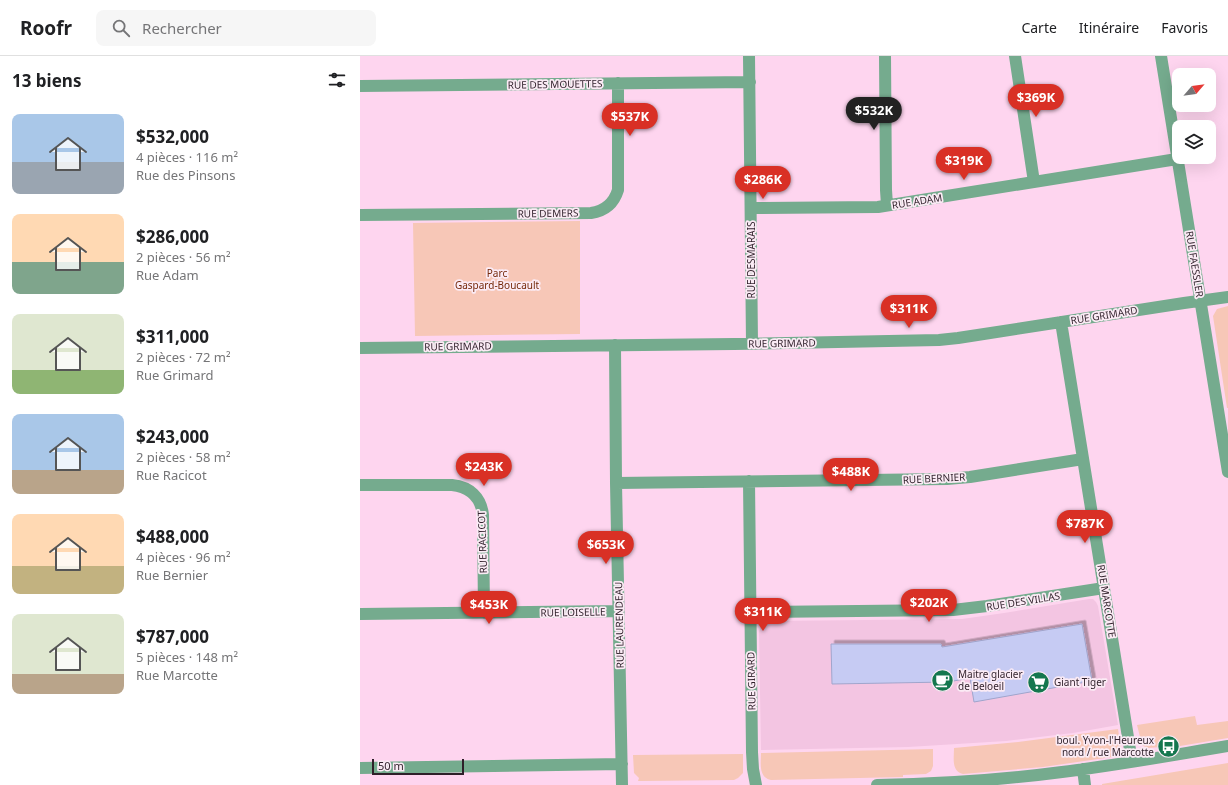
<!DOCTYPE html>
<html lang="fr">
<head>
<meta charset="utf-8">
<style>
	:root { --surface:#fff; --page:#f6f6f6; --text:#202124; --muted:#757577; --line:#e0e0e0; --accent:#d93025 }
	body { margin:0; font-family:"Noto Sans",sans-serif; background:var(--page); color:var(--text); height:100vh; display:flex; flex-direction:column; font-size:15px; white-space:nowrap }
	* { box-sizing:border-box; margin:0 }
	p { font-size:13px; color:var(--muted) }
	.icon { flex:none; width:22px; height:22px; fill:none; stroke:currentColor; stroke-width:2; stroke-linecap:round; stroke-linejoin:round }
	.map { position:relative; flex:1; overflow:hidden }
	.drawer { display:flex; flex-direction:column; background:var(--surface); width:360px }
	.drawer>* { flex:none }
	.needle { width:26px; rotate:62deg }
	.buttons { position:absolute; left:812px; top:12px; display:grid; gap:8px }
	.buttons a { display:grid; place-items:center; width:44px; height:44px; border-radius:8px; background:var(--surface); box-shadow:0 4px 16px #0002; font-size:20px }
	.scale { position:absolute; left:12px; bottom:10px; width:92px; box-sizing:border-box; padding-left:4px; border:2px solid #2e1f29; border-top:0; font-size:11px; line-height:14px; white-space:nowrap; color:#2e1f29; -webkit-text-stroke:3px #fbebf5; paint-order:stroke }
	.price { position:absolute; translate:-50% -34px; padding:0 9px; border-radius:14px; background:var(--accent); color:#fff; font-size:13px; line-height:26px; filter:drop-shadow(0 1px 2px #0008) }
	.price::after { content:''; position:absolute; left:50%; top:24px; width:12px; height:9px; margin-left:-6px; background:inherit; clip-path:polygon(0 0,100% 0,50% 100%) }
	.price.selected { background:#222; color:#fff }
	ul { padding:0; list-style:none }
	li { display:flex; align-items:center; gap:12px; height:100px; padding:0 12px }
	li span { display:grid; place-items:center; flex:none; width:112px; height:80px; border-radius:8px; color:#555 }
	li>.icon { margin-inline-start:auto }
	span .icon { width:48px; height:48px; fill:#fffc; stroke-width:1 }
	li b { font-size:17px }
	h2 { display:flex; justify-content:space-between; align-items:center; height:48px; padding:0 12px; font-size:17px }
	header { display:flex; align-items:center; gap:24px; box-sizing:border-box; height:56px; padding:0 20px; background:var(--surface); border-bottom:1px solid var(--line) }
	header strong { font-size:19px }
	nav { display:flex; gap:22px; margin-inline-start:auto; font-size:14px }
	.search { width:280px; height:36px; background:var(--page); display:flex; align-items:center; gap:10px; box-sizing:border-box; padding:0 14px; border-radius:8px; color:var(--muted); font-size:15px }
	main { display:flex; flex:1; min-height:0 }
	.map>svg:first-child { display:block }
	.built { fill:#f3c5e2 }
	.green { fill:#f7c7b7 }
	.building { fill:#c6cbf3; stroke:#a0a5cc; filter:url(#shadow) }
	.lines { fill:none; stroke-linecap:round; stroke-linejoin:round }
	.minor { stroke:#75ab8e; stroke-width:12 }
	.labels { text-anchor:middle; stroke-width:3.5; stroke-linejoin:round; paint-order:stroke }
	.street-label { font-size:10px; fill:#2e1f29; stroke:#fbebf5 }
	.park-label { font-size:10px; fill:#75290a; stroke:#fbebf5 }
	.poi-label { font-size:10px; fill:#2e1f29; stroke:#fbebf5; text-anchor:start }
</style>
</head>
<body>
<header>
<strong>Roofr</strong>
<div class="search"><svg class="icon" aria-label="search" viewBox="0 0 24 24"><circle cx="10" cy="10" r="6"/><path d="M15 15l6 6"/></svg>Rechercher</div>
<nav><a>Carte</a><a>Itinéraire</a><a>Favoris</a></nav>
</header>
<main>
<section class="drawer">
<h2>13 biens<svg class="icon" aria-label="filters" viewBox="0 0 24 24"><path d="M4 7h16M4 17h16"/><circle cx="9" cy="7" r="2"/><circle cx="15" cy="17" r="2"/></svg></h2>
<ul>
<li><span style="background:linear-gradient(#a9c7e8 60%,#9aa5b1 0)"><svg class="icon" aria-label="home" viewBox="0 0 24 24"><path d="M3 11l9-7 9 7M6 9v11h12V9"/></svg></span><div><b>$532,000</b><p>4 pièces · 116 m²</p><p>Rue des Pinsons</p></div></li>
<li><span style="background:linear-gradient(#ffd9b3 60%,#7fa58c 0)"><svg class="icon" aria-label="home" viewBox="0 0 24 24"><path d="M3 11l9-7 9 7M6 9v11h12V9"/></svg></span><div><b>$286,000</b><p>2 pièces · 56 m²</p><p>Rue Adam</p></div></li>
<li><span style="background:linear-gradient(#dfe7d0 70%,#8fb573 0)"><svg class="icon" aria-label="home" viewBox="0 0 24 24"><path d="M3 11l9-7 9 7M6 9v11h12V9"/></svg></span><div><b>$311,000</b><p>2 pièces · 72 m²</p><p>Rue Grimard</p></div></li>
<li><span style="background:linear-gradient(#a9c7e8 70%,#b9a48a 0)"><svg class="icon" aria-label="home" viewBox="0 0 24 24"><path d="M3 11l9-7 9 7M6 9v11h12V9"/></svg></span><div><b>$243,000</b><p>2 pièces · 58 m²</p><p>Rue Racicot</p></div></li>
<li><span style="background:linear-gradient(#ffd9b3 65%,#c2b280 0)"><svg class="icon" aria-label="home" viewBox="0 0 24 24"><path d="M3 11l9-7 9 7M6 9v11h12V9"/></svg></span><div><b>$488,000</b><p>4 pièces · 96 m²</p><p>Rue Bernier</p></div></li>
<li><span style="background:linear-gradient(#dfe7d0 75%,#b9a48a 0)"><svg class="icon" aria-label="home" viewBox="0 0 24 24"><path d="M3 11l9-7 9 7M6 9v11h12V9"/></svg></span><div><b>$787,000</b><p>5 pièces · 148 m²</p><p>Rue Marcotte</p></div></li>
</ul>
</section>
<div class="map">
<svg width="868" height="729" viewBox="0 0 868 729">
	<defs>
		<filter id="shadow"><feDropShadow dx="3.5" dy="-3.5" stdDeviation="0" flood-color="#0004"/></filter>
	</defs>
	<rect width="100%" height="100%" fill="#fed5ef"/>
	<!-- built -->
	<path class="built" d="M 729,543 L 733,543 L 736,546 L 738,550 L 758,669 L 713,677 L 646,685 L 548,691 L 401,694 L 399,575 L 401,571 L 406,567 L 410,565 L 602,563 L 644,557 Z"/>
	<!-- green -->
	<path class="green" d="M 220,165 L 220,278 L 55,280 L 53,167 Z
		M 868,250 L 868,352 L 867,352 L 853,260 L 857,253 Z
		M 835,660 L 837,669 L 868,665 L 868,682 L 814,691 L 812,681 L 801,682 L 802,691 L 787,692 L 782,689 L 777,669 Z
		M 758,673 L 761,692 L 757,698 L 752,701 L 683,711 L 603,718 C 591,715 594,702 594,692 L 658,686 Z
		M 573,693 L 573,710 L 571,715 L 566,718 L 543,719 L 543,721 L 411,724 C 398,721 401,707 401,697 Z
		M 383,698 L 383,717 L 378,722 L 374,724 L 282,725 L 278,725 L 279,722 L 274,717 L 273,699 Z
		M 868,707 L 868,729 L 742,729 L 742,728 Z"/>
	<!-- building -->
	<path class="building" d="M 722,568 L 732,625 L 614,646 L 610,622 L 588,626 L 472,628 L 471,588 L 581,588 L 582,591 Z"/>
	<g class="lines">
		<!-- minor -->
		<path class="minor" d="M 389,0 L 392,287
			M 525,0 L 526,134 L 527,149
			M 655,0 L 674,126
			M 801,0 L 868,416
			M 0,30 L 390,26
			M 391,152 L 518,151 L 817,103
			M 0,159 L 231,157 C 245,155 254,147 258,134 L 258,27
			M 701,266 L 772,706
			M 255,289 L 256,427 L 262,729
			M 0,292 L 374,288 L 579,284 L 598,282 L 824,247 L 868,241
			M 389,425 L 392,696 L 393,713 L 396,729
			M 256,427 L 587,423 L 610,421 L 723,403
			M 0,429 L 92,429 C 110,431 121,441 123,459 L 124,557
			M 390,556 L 593,554 L 627,550 L 744,532
			M 0,558 L 258,555
			M 0,712 L 262,708
			M 723,713 L 725,729
			M 517,729 C 579,728 641,724 702,716 C 758,709 813,699 868,690"/>
	</g>
	<!-- icons -->
	<defs>
		<symbol id="cafe-disc" viewBox="-11 -11 22 22"><circle r="9.5" fill="#14774e" stroke="#fbebf5"/><path d="M-5.5-4.5H6V0H3Q3 3.5 0 3.5H-2.5Q-5.5 3.5-5.5 0ZM3-3.2v2h1.7v-2ZM-6 4.5H4V6H-6Z" fill="#fff"/></symbol>
		<symbol id="supermarket-disc" viewBox="-11 -11 22 22"><circle r="9.5" fill="#14774e" stroke="#fbebf5"/><path d="M-6-5.5h2.5l.6 2H6L4.5 2H-2.5L-4.4-4H-6ZM-1.5 3.2a1.3 1.3 0 1 0 .1 0ZM3 3.2a1.3 1.3 0 1 0 .1 0Z" fill="#fff"/></symbol>
		<symbol id="bus-disc" viewBox="-11 -11 22 22"><circle r="9.5" fill="#14774e" stroke="#fbebf5"/><path d="M-5-6H5V4H4V6H2V4H-2V6H-4V4H-5ZM-3.5-4V0h7V-4ZM-3.5 1.2v1.5H-2V1.2ZM2 1.2v1.5H3.5V1.2Z" fill="#fff"/></symbol>
	</defs>
	<g fill-rule="evenodd">
		<use href="#cafe-disc" x="570" y="612" width="25" height="25"/>
		<use href="#supermarket-disc" x="666" y="614" width="25" height="25"/>
		<use href="#bus-disc" x="796" y="678" width="25" height="25"/>
	</g>
	<g class="labels">
		<!-- street labels -->
		<g class="street-label">
			<text transform="translate(195 28) rotate(-1)" y="4">RUE DES MOUETTES</text>
			<text transform="translate(557 145) rotate(-9)" y="4">RUE ADAM</text>
			<text transform="translate(188 157) rotate(-1)" y="4">RUE DEMERS</text>
			<text transform="translate(391 204) rotate(-90)" y="4">RUE DESMARAIS</text>
			<text transform="translate(835 208) rotate(81)" y="4">RUE FAESSLER</text>
			<text transform="translate(744 259) rotate(-9)" y="4">RUE GRIMARD</text>
			<text transform="translate(422 287) rotate(-1)" y="4">RUE GRIMARD</text>
			<text transform="translate(98 290) rotate(-1)" y="4">RUE GRIMARD</text>
			<text transform="translate(574 422) rotate(-3)" y="4">RUE BERNIER</text>
			<text transform="translate(122 486) rotate(-92)" y="4">RUE RACICOT</text>
			<text transform="translate(663 545) rotate(-9)" y="4">RUE DES VILLAS</text>
			<text transform="translate(747 545) rotate(81)" y="4">RUE MARCOTTE</text>
			<text transform="translate(213 556) rotate(-1)" y="4">RUE LOISELLE</text>
			<text transform="translate(259 569) rotate(-91)" y="4">RUE LAURENDEAU</text>
			<text transform="translate(391 625) rotate(-91)" y="4">RUE GIRARD</text>
		</g>
		<!-- park labels -->
		<g class="park-label">
			<text x="137" y="221">Parc<tspan x="137" dy="12">Gaspard-Boucault</tspan></text>
		</g>
		<!-- poi labels -->
		<g class="poi-label">
			<text x="598" y="622">Maitre glacier<tspan x="598" dy="12">de Beloeil</tspan></text>
			<text x="694" y="630">Giant Tiger</text>
			<text x="794" y="688" text-anchor="end">boul. Yvon-l'Heureux<tspan x="794" dy="12">nord / rue Marcotte</tspan></text>
		</g>
	</g>
</svg>
<div class="buttons">
<a><svg class="needle" viewBox="-14 -14 28 28"><path d="M0-13l5 13h-10z" fill="#e53935"/><path d="M0 13l5-13h-10z" fill="#757577"/></svg></a>
<a><svg class="icon" aria-label="layers" viewBox="0 0 24 24"><path d="M12 4l9 5-9 5-9-5zM3 14l9 5 9-5"/></svg></a>
</div>
<div class="scale">50 m</div>
<b class="price" style="left:676px;top:62px">$369K</b>
<b class="price selected" style="left:514px;top:75px">$532K</b>
<b class="price" style="left:270px;top:81px">$537K</b>
<b class="price" style="left:604px;top:125px">$319K</b>
<b class="price" style="left:403px;top:144px">$286K</b>
<b class="price" style="left:549px;top:273px">$311K</b>
<b class="price" style="left:124px;top:431px">$243K</b>
<b class="price" style="left:491px;top:436px">$488K</b>
<b class="price" style="left:725px;top:488px">$787K</b>
<b class="price" style="left:246px;top:509px">$653K</b>
<b class="price" style="left:569px;top:567px">$202K</b>
<b class="price" style="left:129px;top:569px">$453K</b>
<b class="price" style="left:403px;top:576px">$311K</b>
</div>
</main>
</body>
</html>
